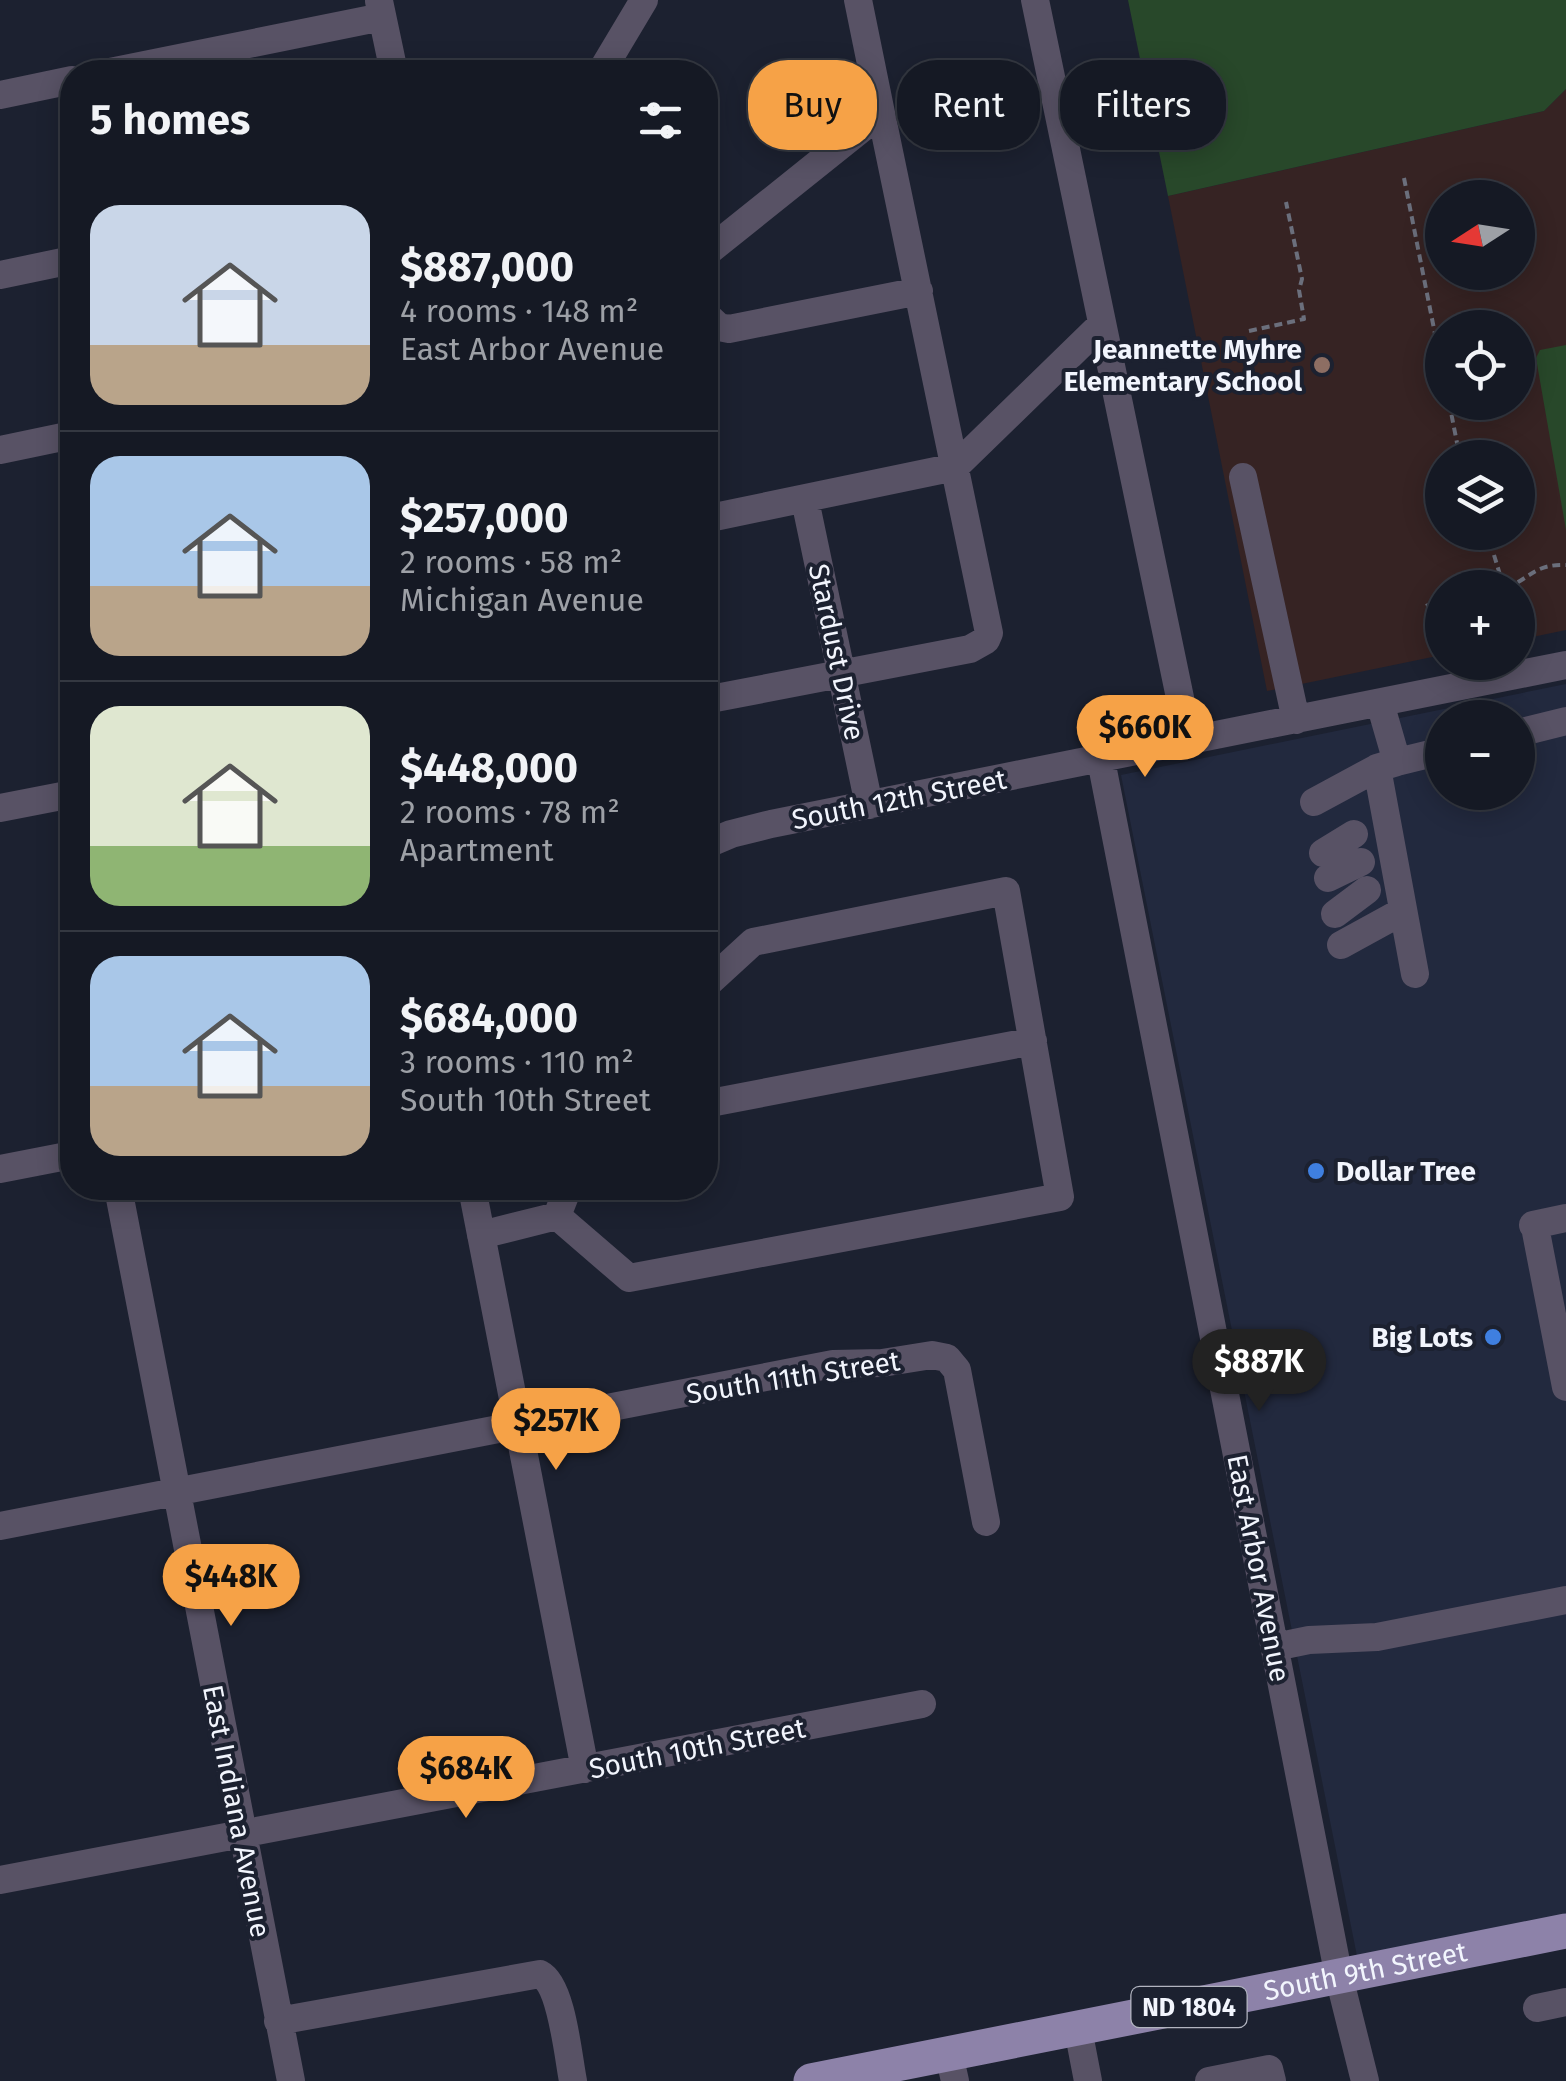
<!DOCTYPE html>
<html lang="en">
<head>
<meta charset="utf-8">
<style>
	:root { --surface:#151924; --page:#1e222c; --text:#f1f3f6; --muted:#9da0a6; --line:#343841; --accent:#f6a247 }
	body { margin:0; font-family:"Fira Sans",sans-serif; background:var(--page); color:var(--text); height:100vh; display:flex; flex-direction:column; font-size:38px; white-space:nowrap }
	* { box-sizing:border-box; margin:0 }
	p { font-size:32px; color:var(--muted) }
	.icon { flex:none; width:55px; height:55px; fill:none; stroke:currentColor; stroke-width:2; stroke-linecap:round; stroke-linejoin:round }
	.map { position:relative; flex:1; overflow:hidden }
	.side { position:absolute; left:60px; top:60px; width:658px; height:1140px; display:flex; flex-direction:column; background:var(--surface); border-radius:40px; box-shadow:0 5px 25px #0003,0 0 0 2px var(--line) }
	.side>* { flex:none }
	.top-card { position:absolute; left:748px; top:60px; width:668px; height:90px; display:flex; gap:20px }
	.needle { width:65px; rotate:258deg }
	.fabs { position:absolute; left:1425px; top:180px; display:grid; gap:20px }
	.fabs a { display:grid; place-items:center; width:110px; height:110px; border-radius:50%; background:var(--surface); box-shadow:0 5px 25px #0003,0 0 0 2px var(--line); font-size:50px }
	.price { position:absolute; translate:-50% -85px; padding:0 22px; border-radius:35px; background:var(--accent); color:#111; font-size:32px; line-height:65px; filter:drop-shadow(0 2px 5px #0008) }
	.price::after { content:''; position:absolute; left:50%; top:60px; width:30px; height:22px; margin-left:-15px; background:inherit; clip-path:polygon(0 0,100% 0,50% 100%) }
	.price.current { background:#222; color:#fff }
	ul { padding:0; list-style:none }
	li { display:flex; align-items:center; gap:30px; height:250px; padding:0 30px }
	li+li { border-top:2px solid var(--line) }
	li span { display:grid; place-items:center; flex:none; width:280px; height:200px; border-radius:30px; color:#555 }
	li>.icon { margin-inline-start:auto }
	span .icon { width:120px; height:120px; fill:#fffc; stroke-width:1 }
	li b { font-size:42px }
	h2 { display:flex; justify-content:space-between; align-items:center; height:120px; padding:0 30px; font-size:42px }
	.chip { padding:0 35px; border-radius:40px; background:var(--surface); box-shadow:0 5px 25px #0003,0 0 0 2px var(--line); font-size:35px; line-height:90px }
	.chip.current { background:var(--accent); color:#111 }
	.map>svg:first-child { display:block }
	.built { fill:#22293e; fill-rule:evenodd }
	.education { fill:#362323; fill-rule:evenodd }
	.green { fill:#28482a }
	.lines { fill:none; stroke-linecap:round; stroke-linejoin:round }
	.path { stroke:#6b6f7c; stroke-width:4; stroke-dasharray:8 5; stroke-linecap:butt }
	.minor { stroke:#585265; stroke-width:28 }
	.major { stroke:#8d82a9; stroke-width:35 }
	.education-dot { fill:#8d6e63; stroke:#1c2130; stroke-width:4 }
	.shop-dot { fill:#3f7fe0; stroke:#1c2130; stroke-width:4 }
	.labels { text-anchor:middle; stroke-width:8; stroke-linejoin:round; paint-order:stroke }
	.shield { fill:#1c2130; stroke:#b2b5c0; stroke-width:2.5 }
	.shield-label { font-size:25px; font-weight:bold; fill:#f2f5fd }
	.poi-label { font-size:28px; font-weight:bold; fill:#f2f5fd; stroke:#1c2130; text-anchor:end }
	.street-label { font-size:28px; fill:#f2f5fd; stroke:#1c2130 }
</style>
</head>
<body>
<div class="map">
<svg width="1566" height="2081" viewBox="0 0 1566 2081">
	<rect width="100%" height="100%" fill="#1c2130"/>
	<!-- built -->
	<path class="built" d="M 1566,684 L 1566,1916 L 1358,1961 L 1121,775 ZM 1442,718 L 1518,718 L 1518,792 L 1442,792 Z"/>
	<!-- education -->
	<path class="education" d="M 1566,89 L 1566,630 L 1518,640 L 1518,588 L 1442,588 L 1442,655 L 1267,691 L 1168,196 L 1544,111 ZM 1442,198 L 1518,198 L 1518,272 L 1442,272 ZM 1442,328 L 1518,328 L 1518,402 L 1442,402 ZM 1442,458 L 1518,458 L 1518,532 L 1442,532 Z"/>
	<!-- green -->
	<path class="green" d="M 1128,0 L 1566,0 L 1566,89 L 1544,111 L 1168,196 Z
		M 1566,345 L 1566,530 L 1536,358 L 1540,350 Z"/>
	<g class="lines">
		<!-- path -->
		<path class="path" d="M 1404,178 L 1442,369 L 1437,375 L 1442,399
			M 1249,331 L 1304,319 L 1299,290 L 1302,279 L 1286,202
			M 1449,402 L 1460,458
			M 1494,555 L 1504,588
			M 1443,587 L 1477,581 L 1485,588
			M 1506,588 C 1531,578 1534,564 1566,565
			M 1518,618 L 1527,638
			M 1436,657 L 1426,606 L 1439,600 L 1442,589"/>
		<!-- minor -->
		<path class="minor" d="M 1035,0 L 1189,741
			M 379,1 L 394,72
			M 110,72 L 382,17
			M 601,72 L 644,0
			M 0,95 L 72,80
			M 705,254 L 881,113 L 858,0
			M 0,275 L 72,260
			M 705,314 L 719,327 L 729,329 L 919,291
			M 0,450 L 72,435
			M 1243,477 L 1296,720
			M 805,500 L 869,805
			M 705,519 L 955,467 L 1102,324
			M 705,700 L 970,649 L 986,640 L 989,633 L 881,113
			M 1518,733 L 1566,721
			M 1101,760 L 1339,1977 L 1365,2081
			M 1397,762 L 1442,751
			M 1377,768 L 1397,762 L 1380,703
			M 1314,802 L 1377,768 L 1415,974
			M 0,808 L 72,794
			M 705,845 L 731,834 L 771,824 L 1566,665
			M 1323,853 L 1354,834
			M 1328,878 L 1361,862
			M 1335,914 L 1367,890
			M 1341,945 L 1403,911
			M 705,1104 L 1033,1041
			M 0,1169 L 72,1155
			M 118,1188 L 291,2081
			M 472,1188 L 585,1769
			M 557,1216 L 629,1278 L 1060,1197 L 1006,891 L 753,942 L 705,986
			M 557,1216 L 568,1188
			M 1533,1225 L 1566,1218
			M 1536,1232 L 1566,1387
			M 481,1235 L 557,1216
			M 0,1526 L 833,1364 L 882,1363 L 932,1355 L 947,1358 L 957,1370 L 986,1522
			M 1275,1647 L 1309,1640 L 1377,1637 L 1566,1600
			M 0,1880 L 922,1704
			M 1537,2008 L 1566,2002
			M 278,2021 L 540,1974 C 562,1985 568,2056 573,2081
			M 1078,2029 L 1088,2081
			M 949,2054 L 955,2081
			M 1209,2081 L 1269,2069 L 1272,2081"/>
		<!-- major -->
		<path class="major" id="s1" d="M 811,2081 L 1566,1931"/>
	</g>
	<!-- markers -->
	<circle class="education-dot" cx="1322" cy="365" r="10"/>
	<g class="shop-dot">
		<circle cx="1316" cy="1171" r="10"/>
		<circle cx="1493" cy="1337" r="10"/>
	</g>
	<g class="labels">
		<!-- shield labels -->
		<rect class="shield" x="1131.5" y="1987" width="115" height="40" rx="8"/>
		<g class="shield-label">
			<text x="1189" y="2016">ND 1804</text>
		</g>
		<!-- poi labels -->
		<g class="poi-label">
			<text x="1302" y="359">Jeannette Myhre<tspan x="1302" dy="32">Elementary School</tspan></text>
			<text x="1336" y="1181" text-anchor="start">Dollar Tree</text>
			<text x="1473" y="1347">Big Lots</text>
		</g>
		<!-- street labels -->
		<g class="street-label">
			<text transform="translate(837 652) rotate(78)" y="10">Stardust Drive</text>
			<text transform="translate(899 799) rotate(-11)" y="10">South 12th Street</text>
			<text transform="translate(793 1377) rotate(-9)" y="10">South 11th Street</text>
			<text transform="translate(1259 1568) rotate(79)" y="10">East Arbor Avenue</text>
			<text transform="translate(697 1748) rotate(-11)" y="10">South 10th Street</text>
			<text transform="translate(237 1811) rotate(79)" y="10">East Indiana Avenue</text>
			<text dy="10" stroke="none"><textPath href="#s1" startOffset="565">South 9th Street</textPath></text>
		</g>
	</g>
</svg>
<div class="fabs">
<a><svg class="needle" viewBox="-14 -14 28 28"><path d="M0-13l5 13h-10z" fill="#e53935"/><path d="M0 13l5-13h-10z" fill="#9da0a6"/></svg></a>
<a><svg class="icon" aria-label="locate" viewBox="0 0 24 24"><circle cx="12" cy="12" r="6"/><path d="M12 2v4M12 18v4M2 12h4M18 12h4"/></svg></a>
<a><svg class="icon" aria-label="layers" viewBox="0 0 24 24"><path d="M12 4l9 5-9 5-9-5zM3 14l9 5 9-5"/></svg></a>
<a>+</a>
<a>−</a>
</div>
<b class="price" style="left:1145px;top:780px">$660K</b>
<b class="price current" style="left:1259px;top:1414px">$887K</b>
<b class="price" style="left:556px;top:1473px">$257K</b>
<b class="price" style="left:231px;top:1629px">$448K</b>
<b class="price" style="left:466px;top:1821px">$684K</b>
<div class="top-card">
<a class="chip current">Buy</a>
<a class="chip">Rent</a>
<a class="chip">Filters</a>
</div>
<section class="side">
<h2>5 homes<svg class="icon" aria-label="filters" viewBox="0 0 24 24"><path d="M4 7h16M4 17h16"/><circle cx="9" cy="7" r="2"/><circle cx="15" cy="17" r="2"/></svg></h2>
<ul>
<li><span style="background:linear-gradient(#c9d6e8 70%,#b9a48a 0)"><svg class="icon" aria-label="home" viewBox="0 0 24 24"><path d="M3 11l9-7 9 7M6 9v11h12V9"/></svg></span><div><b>$887,000</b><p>4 rooms · 148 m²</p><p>East Arbor Avenue</p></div></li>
<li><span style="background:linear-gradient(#a9c7e8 65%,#b9a48a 0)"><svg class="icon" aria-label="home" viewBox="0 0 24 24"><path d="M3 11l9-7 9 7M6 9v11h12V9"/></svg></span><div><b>$257,000</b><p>2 rooms · 58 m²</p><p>Michigan Avenue</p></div></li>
<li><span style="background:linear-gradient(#dfe7d0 70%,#8fb573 0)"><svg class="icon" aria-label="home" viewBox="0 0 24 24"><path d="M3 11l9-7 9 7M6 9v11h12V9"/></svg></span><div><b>$448,000</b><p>2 rooms · 78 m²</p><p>Apartment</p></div></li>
<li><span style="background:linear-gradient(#a9c7e8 65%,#b9a48a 0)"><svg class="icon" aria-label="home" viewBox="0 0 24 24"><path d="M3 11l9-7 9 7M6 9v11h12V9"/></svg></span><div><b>$684,000</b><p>3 rooms · 110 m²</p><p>South 10th Street</p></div></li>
</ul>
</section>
</div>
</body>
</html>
